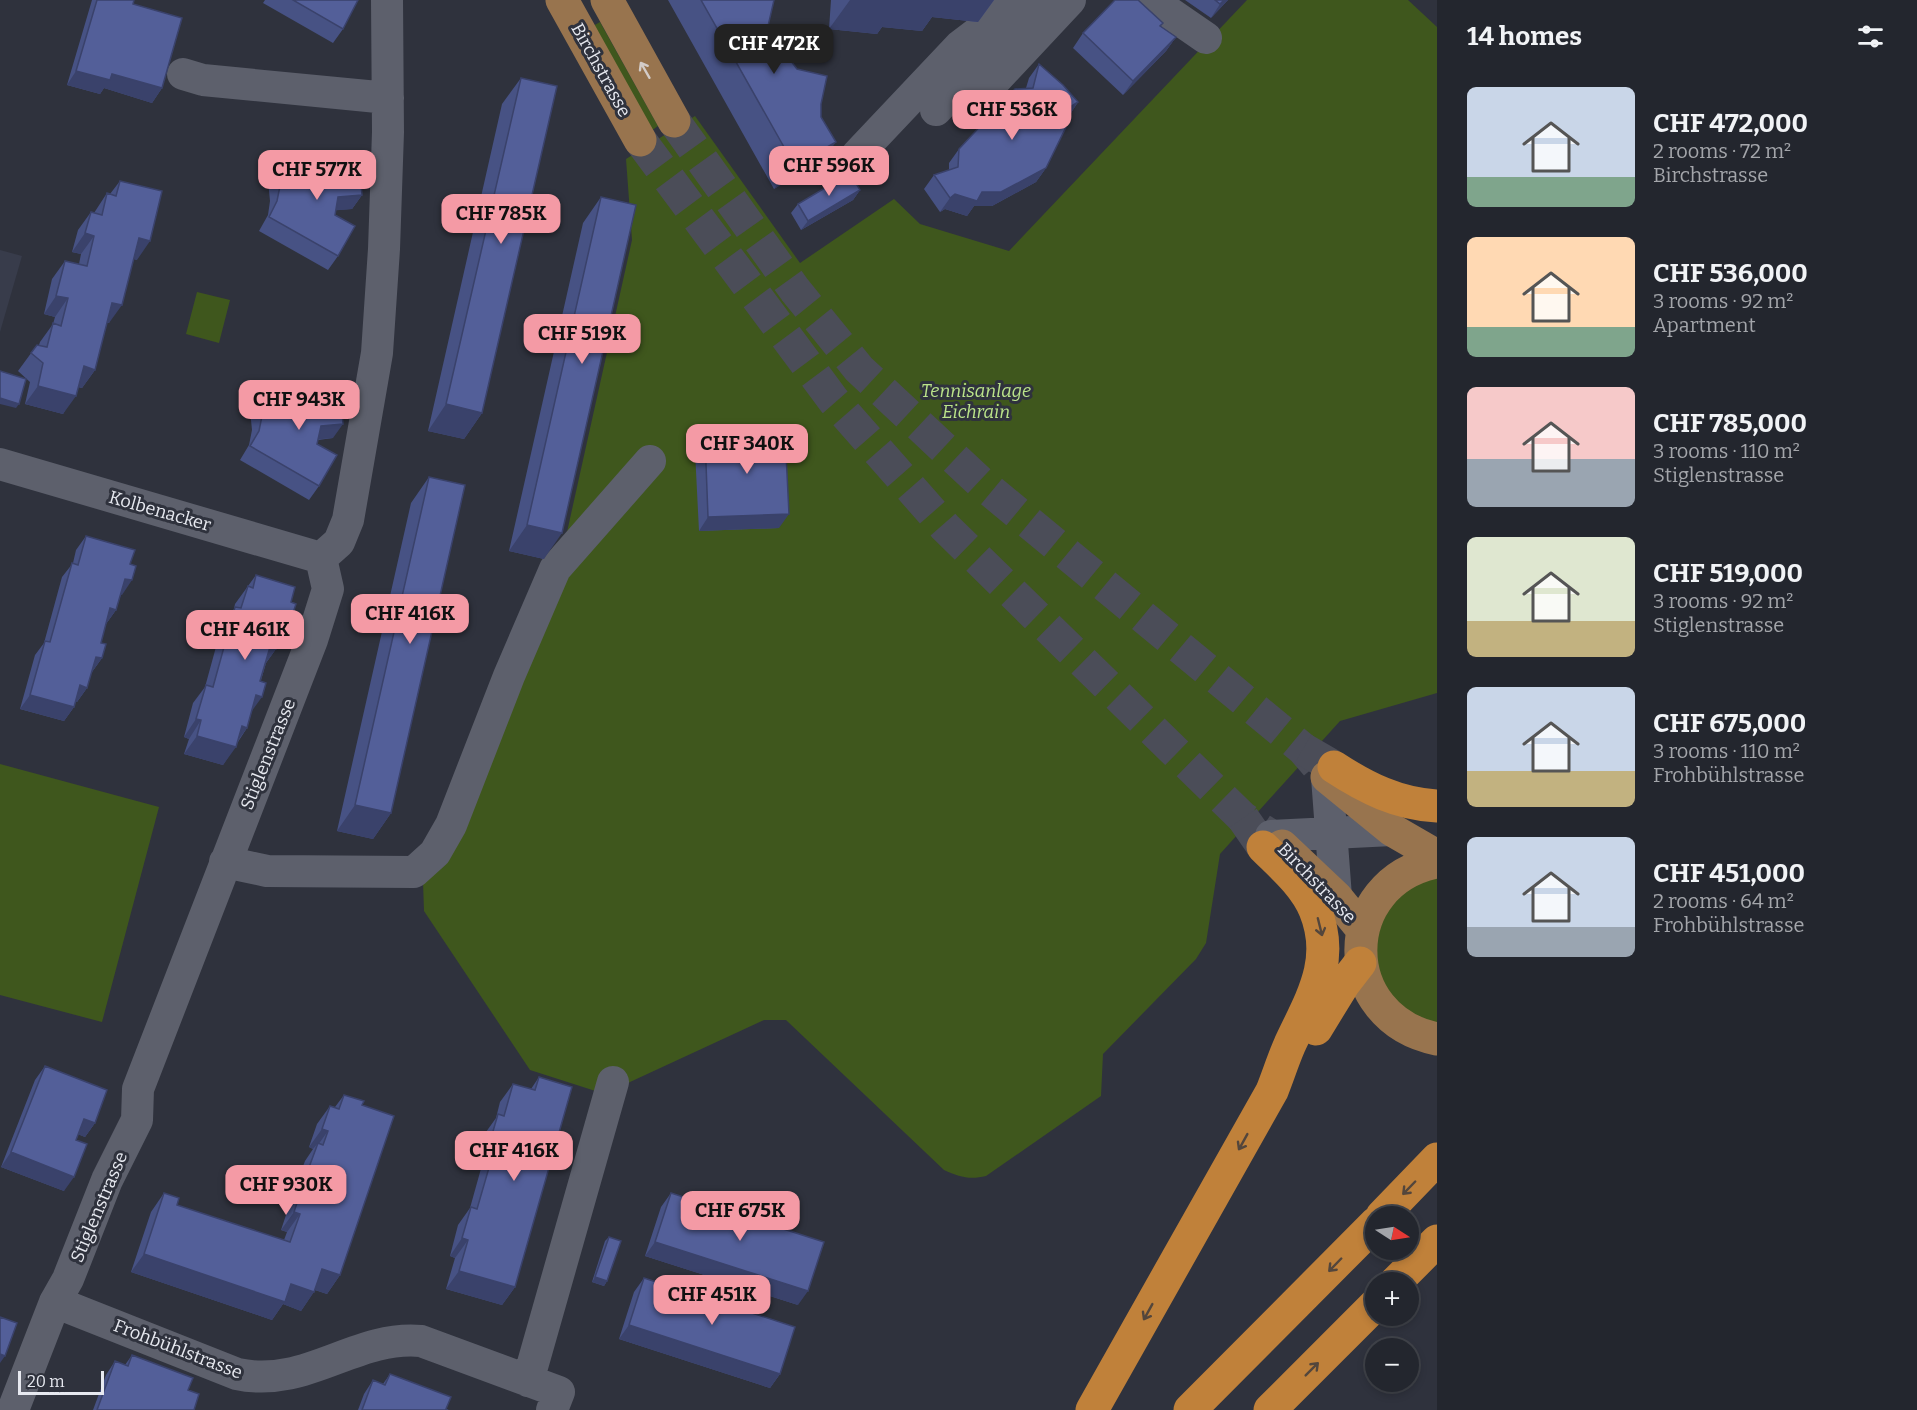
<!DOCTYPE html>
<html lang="en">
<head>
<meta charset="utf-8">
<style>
	:root { --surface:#23262e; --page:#2b2e36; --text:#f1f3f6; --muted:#a3a5aa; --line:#40434a; --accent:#f49aa5 }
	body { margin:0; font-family:Bitter,serif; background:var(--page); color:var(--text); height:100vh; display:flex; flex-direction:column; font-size:22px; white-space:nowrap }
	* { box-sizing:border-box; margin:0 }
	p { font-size:20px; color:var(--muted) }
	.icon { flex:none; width:33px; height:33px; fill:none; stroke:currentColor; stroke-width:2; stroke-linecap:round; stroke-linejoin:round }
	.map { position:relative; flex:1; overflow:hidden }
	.sheet { display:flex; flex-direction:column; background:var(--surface); width:480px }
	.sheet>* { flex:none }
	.needle { width:39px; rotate:102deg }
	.buttons { position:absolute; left:1365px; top:1206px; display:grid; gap:12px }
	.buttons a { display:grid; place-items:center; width:54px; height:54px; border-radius:50%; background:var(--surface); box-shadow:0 3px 9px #0003,0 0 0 2px var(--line); font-size:30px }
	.scale { position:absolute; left:18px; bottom:15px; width:86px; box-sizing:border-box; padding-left:6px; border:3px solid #e7e9f0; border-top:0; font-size:16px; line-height:21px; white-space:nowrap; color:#e7e9f0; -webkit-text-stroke:4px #2f323d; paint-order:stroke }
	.price { position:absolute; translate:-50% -51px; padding:0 14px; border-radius:12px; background:var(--accent); color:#111; font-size:20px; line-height:39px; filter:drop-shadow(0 2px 3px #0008) }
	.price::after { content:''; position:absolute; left:50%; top:36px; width:18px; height:14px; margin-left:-9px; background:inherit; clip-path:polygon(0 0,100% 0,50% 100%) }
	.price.current { background:#222; color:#fff }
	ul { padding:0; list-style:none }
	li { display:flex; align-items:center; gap:18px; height:150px; padding:0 30px }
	li span { display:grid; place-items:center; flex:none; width:168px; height:120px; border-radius:9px; color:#555 }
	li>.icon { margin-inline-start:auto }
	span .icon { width:72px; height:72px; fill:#fffc; stroke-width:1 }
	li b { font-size:26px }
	h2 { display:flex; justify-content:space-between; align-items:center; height:72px; padding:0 30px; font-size:26px }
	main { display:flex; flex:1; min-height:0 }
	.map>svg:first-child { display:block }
	.built { fill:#383c4b }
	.green { fill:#3f571d }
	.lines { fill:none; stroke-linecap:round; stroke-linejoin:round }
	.major-tunnel { stroke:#4b4d58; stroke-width:33; stroke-dasharray:33 16; stroke-linecap:butt }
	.highway-tunnel { stroke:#4b4d58; stroke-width:33; stroke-dasharray:33 16; stroke-linecap:butt }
	.minor { stroke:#5d606c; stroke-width:32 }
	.major { stroke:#98744e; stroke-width:33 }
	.highway { stroke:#c0813a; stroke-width:33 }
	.wall { fill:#475284 }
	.shaded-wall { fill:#3a426b }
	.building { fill:#535f99; stroke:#3a426b; stroke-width:1.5 }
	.oneway { stroke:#d3ccc8 }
	.oneway2 { stroke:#53463c }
	.labels { text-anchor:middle; stroke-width:6; stroke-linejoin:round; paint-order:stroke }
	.street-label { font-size:18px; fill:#e7e9f0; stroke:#2f323d }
	.park-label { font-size:18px; font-style:italic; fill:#bbe48a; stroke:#2f323d }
</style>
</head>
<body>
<main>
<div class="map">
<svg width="1437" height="1410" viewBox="0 0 1437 1410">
	<rect width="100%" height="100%" fill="#2f323d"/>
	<!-- built -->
	<path class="built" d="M 0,250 L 22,256 L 0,332 Z"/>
	<!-- green -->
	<path class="green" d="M 1247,0 L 1408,0 L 1437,27 L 1437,693 L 1340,721 L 1220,854 L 1206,943 L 1196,959 L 1103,1054 L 1101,1096 L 986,1176 C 970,1180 959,1177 944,1170 L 786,1020 L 764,1020 L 630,1082 L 611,1096 L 530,1070 L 424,911 L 422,853 L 565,541 L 632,240 L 626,159 L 695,116 L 800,263 L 894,199 L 920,224 L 1009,251 Z
		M 600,22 L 658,126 L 651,131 L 593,26 Z
		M 197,292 L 230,300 L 219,343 L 186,334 Z
		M 0,764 L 159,807 L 102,1022 L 0,995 Z
		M 1437,876 L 1437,1024 C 1425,1018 1406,1013 1396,1004 C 1360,970 1373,916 1407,887 C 1414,881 1428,879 1437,876 Z"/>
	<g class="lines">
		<!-- major-tunnel -->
		<path class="major-tunnel" d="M 674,121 L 795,290 L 859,369 L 980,482 L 1303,749 L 1327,777
			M 640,140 L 834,401 L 945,527 L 1243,818 L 1271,836"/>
		<!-- highway-tunnel -->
		<path class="highway-tunnel" d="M 1303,749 L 1334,767
			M 1243,818 L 1263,847"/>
		<!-- minor -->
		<path class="minor" d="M 1151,0 L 1206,38
			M 183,74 L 203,80 L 388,98
			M 971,106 L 1070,0
			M 936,110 L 1039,0
			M 857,155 L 960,46 L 989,24 L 1008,0
			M 0,464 L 321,558
			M 321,558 L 339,542 L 348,520 L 377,353 L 384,249 L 388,132 L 387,0
			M 1327,777 L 1336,897
			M 1271,836 L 1392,830
			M 225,862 L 267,871 L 414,872 L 435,853 L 451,825 L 509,676 L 555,569 L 650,461
			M 55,1302 L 237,1374 C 307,1389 354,1335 421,1341 L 559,1392 L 552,1410
			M 528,1381 L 613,1082
			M 13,1410 L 55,1302 L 68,1279 L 107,1180 L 137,1120 L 138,1089 L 312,640 L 328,589 L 321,558"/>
		<!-- major -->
		<path class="major" d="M 562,0 L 640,140
			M 607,0 L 674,121
			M 1327,777 L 1392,830 L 1437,856
			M 1282,846 L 1336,897 L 1362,929
			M 1437,862 C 1336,882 1335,1018 1437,1039"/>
		<!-- highway -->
		<path class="highway" d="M 1334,767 C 1366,788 1398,804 1437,806
			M 1316,1029 L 1343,985 L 1360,963
			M 1382,1216 L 1437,1159
			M 1396,1282 L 1437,1241
			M 1092,1410 L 1272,1091 C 1278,1076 1283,1060 1290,1044 C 1311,999 1336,961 1315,910 C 1305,885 1281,865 1263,847
			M 1190,1410 L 1376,1223
			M 1270,1410 L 1376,1304"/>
	</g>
	<!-- wall -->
	<path class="wall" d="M 92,0 L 134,0 L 133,4 L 162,88 L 152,103 L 104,88 L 100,94 L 67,85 Z
		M 265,0 L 358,0 L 343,29 L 333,43 L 263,3 Z
		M 668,0 L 774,0 L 768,26 L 782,49 L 821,104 L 817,168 L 797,180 L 795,176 L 774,189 Z
		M 831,0 L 994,0 L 978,22 L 932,17 L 922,31 L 882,27 L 877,34 L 829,29 Z
		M 1185,0 L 1228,0 L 1211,18 Z
		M 1160,26 L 1176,37 L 1166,51 L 1123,95 L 1073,48 L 1083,33 Z
		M 1039,64 L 1078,102 L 1069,116 L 1065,119 L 1046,168 L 1036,182 L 992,206 L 974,206 L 967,216 L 945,209 L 940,212 L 924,189 L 934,175 L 949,170 L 949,163 L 959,149 L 1026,88 L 1029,78 Z
		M 521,78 L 482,413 L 464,439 L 428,431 L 502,104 Z
		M 278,167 L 362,195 L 352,209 L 336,210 L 335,215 L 338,256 L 328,270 L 259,231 L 268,215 L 270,201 L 268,181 Z
		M 120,181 L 137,260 L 134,259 L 109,323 L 107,323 L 95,370 L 82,388 L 78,387 L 63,414 L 25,404 L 30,382 L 18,371 L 37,345 L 39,345 L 40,342 L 53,324 L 55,317 L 44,314 L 52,279 L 65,261 L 79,264 L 81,254 L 72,252 L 78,230 L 91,212 L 94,213 L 107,193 L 110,194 Z
		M 860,190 L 853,200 L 801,230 L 791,213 L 798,204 Z
		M 601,197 L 544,559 L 509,551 L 583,223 Z
		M 260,396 L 333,438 L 318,440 L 317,444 L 319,486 L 309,500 L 240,460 L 249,445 L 252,430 L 250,410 Z
		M 705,437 L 779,528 L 699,531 L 695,451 Z
		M 429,477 L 391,813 L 373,839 L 337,831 L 411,503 Z
		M 86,536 L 122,595 L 121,594 L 116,610 L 106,624 L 101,643 L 102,658 L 92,672 L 91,672 L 87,688 L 77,702 L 76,701 L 74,707 L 64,721 L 20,709 L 35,655 L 44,643 L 62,577 L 73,563 L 76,550 Z
		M 256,575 L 291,602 L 291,619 L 279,636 L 276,649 L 266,663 L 247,728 L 223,765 L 184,754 L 189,739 L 184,737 L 193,703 L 205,687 L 222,625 L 234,609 L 235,604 Z
		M 45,1066 L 95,1123 L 85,1137 L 78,1134 L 64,1191 L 1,1167 L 35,1080 Z
		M 539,1077 L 515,1287 L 502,1305 L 446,1289 L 455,1258 L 450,1256 L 458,1225 L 470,1208 L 482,1165 L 477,1163 L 486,1132 L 496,1118 L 500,1102 L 513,1084 L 531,1089 Z
		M 344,1095 L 362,1105 L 340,1275 L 327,1294 L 315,1290 L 301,1311 L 283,1304 L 272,1320 L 131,1272 L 151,1212 L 164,1193 L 177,1205 L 284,1240 L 287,1232 L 281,1230 L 290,1203 L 299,1190 L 295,1188 L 305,1161 L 313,1149 L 309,1147 L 317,1124 L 330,1106 L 335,1107 Z
		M 671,1193 L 798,1305 L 645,1256 L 661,1207 Z
		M 609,1237 L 607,1281 L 604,1286 L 592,1282 L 605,1241 Z
		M 644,1278 L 780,1374 L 770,1388 L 619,1339 L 634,1292 Z
		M 132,1355 L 188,1390 L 194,1410 L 93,1410 L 106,1375 L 115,1361 L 125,1365 Z
		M 390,1374 L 446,1409 L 448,1410 L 358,1410 L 364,1394 L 373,1380 L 383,1384 Z"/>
	<!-- shaded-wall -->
	<path class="shaded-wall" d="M 850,0 L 994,0 L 978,22 L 932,17 L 922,31 L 882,27 L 877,34 L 829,29 Z
		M 1224,0 L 1228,0 L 1211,18 L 1220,4 Z
		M 1176,37 L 1166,51 L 1123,95 L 1133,81 Z
		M 76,71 L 112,74 L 162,88 L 152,103 L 104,88 L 100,94 L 67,85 Z
		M 1078,102 L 1069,116 L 1055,125 L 1064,111 Z
		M 836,142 L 817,168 L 797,180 L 815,154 Z
		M 813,150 L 795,176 L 774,189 L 793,163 Z
		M 1046,168 L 1036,182 L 992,206 L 974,206 L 967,216 L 945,209 L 940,212 L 950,198 L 955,194 L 982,192 Z
		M 860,190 L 853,200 L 801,230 L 808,221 Z
		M 362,195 L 352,209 L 328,211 L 338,197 Z
		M 85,233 L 94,236 L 81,254 L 72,252 Z
		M 139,238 L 150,241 L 137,260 L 126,257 Z
		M 56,296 L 68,298 L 55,317 L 44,314 Z
		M 112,303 L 122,305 L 109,323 L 99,321 Z
		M 84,366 L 95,370 L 82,388 L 71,385 Z
		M 38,386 L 76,396 L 63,414 L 25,404 Z
		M 0,398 L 19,404 L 16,408 L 0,404 Z
		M 446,404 L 482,413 L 464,439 L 428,431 Z
		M 343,424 L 333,438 L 311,440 L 321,426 Z
		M 789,514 L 779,528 L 699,531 L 708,517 Z
		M 527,525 L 562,533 L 544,559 L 509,551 Z
		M 125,579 L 132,580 L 122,595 L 116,593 Z
		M 110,608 L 116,610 L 106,624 Z
		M 285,617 L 291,619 L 278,638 Z
		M 270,647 L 276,649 L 263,667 Z
		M 96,657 L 102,658 L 92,672 L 86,671 Z
		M 80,685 L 87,688 L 77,702 L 70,700 Z
		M 30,695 L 74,707 L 64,721 L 20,709 Z
		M 256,695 L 262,697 L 249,715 Z
		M 196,719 L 201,720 L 189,739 L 184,737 Z
		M 242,726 L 247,728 L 234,746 Z
		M 197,736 L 236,747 L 223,765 L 184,754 Z
		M 355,805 L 391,813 L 373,839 L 337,831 Z
		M 84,1119 L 95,1123 L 85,1137 L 74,1133 Z
		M 322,1129 L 328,1131 L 315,1149 L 318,1143 L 313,1149 L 309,1147 Z
		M 489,1145 L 495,1147 L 482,1165 L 477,1163 Z
		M 11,1152 L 74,1177 L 64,1191 L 1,1167 Z
		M 308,1170 L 314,1172 L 301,1190 L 303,1185 L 299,1190 L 295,1188 Z
		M 294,1212 L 300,1214 L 287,1232 L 281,1230 Z
		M 462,1238 L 468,1240 L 455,1258 L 450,1256 Z
		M 655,1242 L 808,1291 L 798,1305 L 645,1256 Z
		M 144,1254 L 291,1284 L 314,1292 L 301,1311 L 283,1304 L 272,1320 L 131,1272 Z
		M 322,1269 L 340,1275 L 327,1294 L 309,1288 Z
		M 459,1271 L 515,1287 L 502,1305 L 446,1289 Z
		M 595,1277 L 607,1281 L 604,1286 L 592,1282 Z
		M 629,1325 L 780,1374 L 770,1388 L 619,1339 Z
		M 0,1354 L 5,1356 L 0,1363 Z"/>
	<!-- building -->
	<path class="building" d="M 97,0 L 134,0 L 133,4 L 182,18 L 162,88 L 112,74 L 110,80 L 76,71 Z
		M 293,0 L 358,0 L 343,29 Z
		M 701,0 L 774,0 L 768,26 L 782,49 L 797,69 L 827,76 L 821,104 L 821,117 L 836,142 L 815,154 L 813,150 L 793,163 Z
		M 1115,0 L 1138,0 L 1163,23 L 1160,26 L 1176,37 L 1133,81 L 1083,33 Z
		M 1215,0 L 1224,0 L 1220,4 Z
		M 1039,64 L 1063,85 L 1078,102 L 1064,111 L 1066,127 L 1046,168 L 1001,192 L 982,192 L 977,201 L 955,194 L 950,198 L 934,175 L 958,167 L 959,149 L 1015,89 L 1033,88 Z
		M 521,78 L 557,86 L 482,413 L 446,404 Z
		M 359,160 L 362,195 L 338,197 L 335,215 L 355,226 L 338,256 L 269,217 L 277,201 L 280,186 L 278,167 Z
		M 850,173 L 860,190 L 808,221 L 798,204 Z
		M 120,181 L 162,191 L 150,241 L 139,238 L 122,305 L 112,303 L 95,370 L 84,366 L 76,396 L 38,386 L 43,363 L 31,353 L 37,345 L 47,347 L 53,323 L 61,326 L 68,298 L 56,296 L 65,261 L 87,266 L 94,236 L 85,233 L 91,212 L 102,215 L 107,193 L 116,196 Z
		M 601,197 L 636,205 L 562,533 L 527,525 Z
		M 0,371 L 26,379 L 19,404 L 0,398 Z
		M 340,389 L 343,424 L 321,426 L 317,444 L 337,455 L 319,486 L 250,446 L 259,431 L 262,416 L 260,396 Z
		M 785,433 L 789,514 L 708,517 L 705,437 Z
		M 429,477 L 465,485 L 391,813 L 355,805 Z
		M 86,536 L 135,550 L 130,564 L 136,566 L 132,580 L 125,579 L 116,610 L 110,608 L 101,643 L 106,644 L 102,658 L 96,657 L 87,688 L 80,685 L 74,707 L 30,695 L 45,641 L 50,642 L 72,563 L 78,565 Z
		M 256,575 L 295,587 L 291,602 L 296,604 L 291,619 L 285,617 L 276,649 L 270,647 L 260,681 L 266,683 L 262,697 L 256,695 L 247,728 L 242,726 L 236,747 L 197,736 L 201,720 L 196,719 L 206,685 L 213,687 L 235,607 L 241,608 L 248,586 L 253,588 Z
		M 45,1066 L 107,1090 L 95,1123 L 84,1119 L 76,1140 L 87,1144 L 74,1177 L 11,1152 Z
		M 539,1077 L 572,1087 L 515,1287 L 459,1271 L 468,1240 L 462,1238 L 471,1207 L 477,1209 L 495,1147 L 489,1145 L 498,1114 L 504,1116 L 513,1084 L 535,1090 Z
		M 344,1095 L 364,1101 L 362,1105 L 394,1116 L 340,1275 L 322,1269 L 314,1292 L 291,1284 L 285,1302 L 144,1254 L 164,1193 L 179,1198 L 177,1205 L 290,1242 L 300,1214 L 294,1212 L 303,1185 L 309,1187 L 314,1172 L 308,1170 L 318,1143 L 323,1145 L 328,1131 L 322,1129 L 330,1106 L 339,1109 Z
		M 671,1193 L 824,1242 L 808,1291 L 655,1242 Z
		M 609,1237 L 621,1241 L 607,1281 L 595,1277 Z
		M 644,1278 L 795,1327 L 780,1374 L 629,1325 Z
		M 0,1317 L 17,1323 L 5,1356 L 0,1354 Z
		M 132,1355 L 193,1378 L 188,1390 L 199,1394 L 194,1410 L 97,1410 L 115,1361 L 128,1366 Z
		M 390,1374 L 451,1397 L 446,1409 L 448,1410 L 362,1410 L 373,1380 L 385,1385 Z"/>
	<!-- one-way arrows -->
	<defs><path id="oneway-shaft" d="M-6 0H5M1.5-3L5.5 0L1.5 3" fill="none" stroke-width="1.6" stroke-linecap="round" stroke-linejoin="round" transform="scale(1.5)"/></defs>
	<use class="oneway" href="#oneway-shaft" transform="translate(645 70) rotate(-120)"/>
	<g class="oneway2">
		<use href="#oneway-shaft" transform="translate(1320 927) rotate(76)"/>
		<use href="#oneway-shaft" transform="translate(1243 1142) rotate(119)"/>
		<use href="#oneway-shaft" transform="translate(1409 1188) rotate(134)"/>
		<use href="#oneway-shaft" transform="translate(1335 1265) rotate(134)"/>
		<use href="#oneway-shaft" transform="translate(1148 1312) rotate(119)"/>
		<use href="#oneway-shaft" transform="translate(1312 1369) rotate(-45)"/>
	</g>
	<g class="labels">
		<!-- street labels -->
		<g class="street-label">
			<text transform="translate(601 70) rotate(61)" y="6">Birchstrasse</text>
			<text transform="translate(160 511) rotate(16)" y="6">Kolbenacker</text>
			<text transform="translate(268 754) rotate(-68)" y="6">Stiglenstrasse</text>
			<text transform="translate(1317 883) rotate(46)" y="6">Birchstrasse</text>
			<text transform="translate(99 1207) rotate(-67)" y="6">Stiglenstrasse</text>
			<text transform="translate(178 1349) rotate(21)" y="6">Frohbühlstrasse</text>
		</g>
		<!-- park labels -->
		<g class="park-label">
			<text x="976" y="397">Tennisanlage<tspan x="976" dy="21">Eichrain</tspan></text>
		</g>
	</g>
</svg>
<div class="buttons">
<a><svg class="needle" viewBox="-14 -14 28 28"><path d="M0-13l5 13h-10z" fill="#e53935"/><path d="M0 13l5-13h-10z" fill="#a3a5aa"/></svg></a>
<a>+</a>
<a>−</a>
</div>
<div class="scale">20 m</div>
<b class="price current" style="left:774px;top:75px">CHF 472K</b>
<b class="price" style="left:1012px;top:141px">CHF 536K</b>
<b class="price" style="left:829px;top:197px">CHF 596K</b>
<b class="price" style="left:317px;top:201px">CHF 577K</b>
<b class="price" style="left:501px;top:245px">CHF 785K</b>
<b class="price" style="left:582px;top:365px">CHF 519K</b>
<b class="price" style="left:299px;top:431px">CHF 943K</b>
<b class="price" style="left:747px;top:475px">CHF 340K</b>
<b class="price" style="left:410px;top:645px">CHF 416K</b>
<b class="price" style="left:245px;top:661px">CHF 461K</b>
<b class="price" style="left:514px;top:1182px">CHF 416K</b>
<b class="price" style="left:286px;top:1216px">CHF 930K</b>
<b class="price" style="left:740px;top:1242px">CHF 675K</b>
<b class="price" style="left:712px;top:1326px">CHF 451K</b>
</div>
<section class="sheet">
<h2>14 homes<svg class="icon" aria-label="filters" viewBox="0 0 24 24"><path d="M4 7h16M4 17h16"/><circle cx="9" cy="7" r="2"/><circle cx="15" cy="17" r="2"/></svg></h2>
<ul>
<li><span style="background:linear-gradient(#c9d6e8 75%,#7fa58c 0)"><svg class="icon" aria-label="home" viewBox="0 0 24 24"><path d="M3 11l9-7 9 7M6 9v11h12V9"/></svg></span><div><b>CHF 472,000</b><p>2 rooms · 72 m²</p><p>Birchstrasse</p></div></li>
<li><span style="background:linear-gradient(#ffd9b3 75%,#7fa58c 0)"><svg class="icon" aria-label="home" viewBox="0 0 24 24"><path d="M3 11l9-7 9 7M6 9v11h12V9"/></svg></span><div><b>CHF 536,000</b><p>3 rooms · 92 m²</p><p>Apartment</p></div></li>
<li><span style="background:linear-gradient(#f6c9c9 60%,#9aa5b1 0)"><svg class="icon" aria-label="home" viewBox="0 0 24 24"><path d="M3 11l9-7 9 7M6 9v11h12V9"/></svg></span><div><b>CHF 785,000</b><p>3 rooms · 110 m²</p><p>Stiglenstrasse</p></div></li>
<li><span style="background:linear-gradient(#dfe7d0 70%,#c2b280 0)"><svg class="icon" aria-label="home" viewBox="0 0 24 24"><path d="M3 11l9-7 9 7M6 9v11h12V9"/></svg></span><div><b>CHF 519,000</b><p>3 rooms · 92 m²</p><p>Stiglenstrasse</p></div></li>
<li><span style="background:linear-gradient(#c9d6e8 70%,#c2b280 0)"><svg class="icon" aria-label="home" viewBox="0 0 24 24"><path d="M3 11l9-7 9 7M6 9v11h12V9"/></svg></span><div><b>CHF 675,000</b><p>3 rooms · 110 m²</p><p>Frohbühlstrasse</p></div></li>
<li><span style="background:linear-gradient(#c9d6e8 75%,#9aa5b1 0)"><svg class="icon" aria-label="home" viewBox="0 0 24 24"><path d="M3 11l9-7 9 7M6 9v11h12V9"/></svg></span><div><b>CHF 451,000</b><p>2 rooms · 64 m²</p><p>Frohbühlstrasse</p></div></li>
</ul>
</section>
</main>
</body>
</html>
